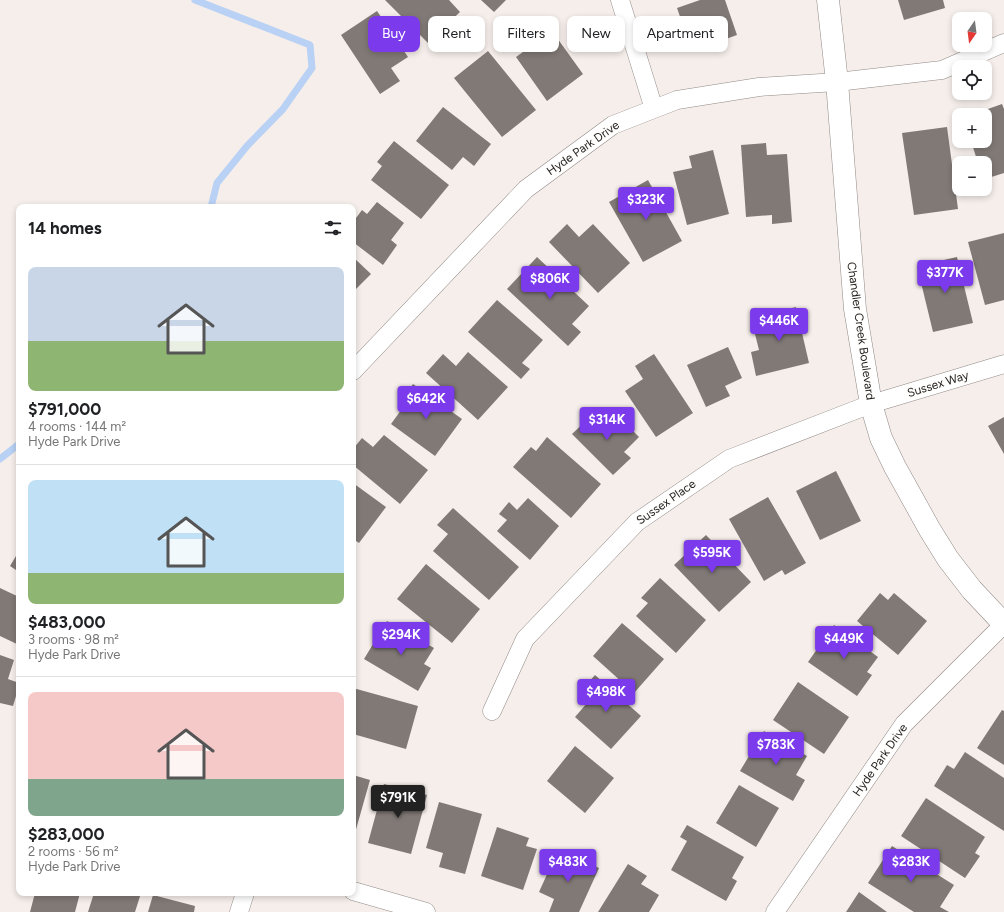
<!DOCTYPE html>
<html lang="en">
<head>
<meta charset="utf-8">
<style>
	:root { --surface:#fff; --page:#f6f6f6; --text:#202124; --muted:#757577; --line:#e0e0e0; --accent:#7c3aed }
	body { margin:0; font-family:Figtree,sans-serif; background:var(--page); color:var(--text); height:100vh; display:flex; flex-direction:column; font-size:15px; white-space:nowrap }
	* { box-sizing:border-box; margin:0 }
	p { font-size:13px; color:var(--muted) }
	.icon { flex:none; width:22px; height:22px; fill:none; stroke:currentColor; stroke-width:2; stroke-linecap:round; stroke-linejoin:round }
	.map { position:relative; flex:1; overflow:hidden }
	.side { position:absolute; left:16px; top:204px; width:340px; height:692px; display:flex; flex-direction:column; background:var(--surface); border-radius:8px; box-shadow:0 2px 6px #0003 }
	.side>* { flex:none }
	.banner { position:absolute; left:368px; top:16px; width:380px; height:36px; display:flex; gap:8px }
	.needle { width:26px; rotate:194deg }
	.fabs { position:absolute; left:952px; top:12px; display:grid; gap:8px }
	.fabs a { display:grid; place-items:center; width:40px; height:40px; border-radius:8px; background:var(--surface); box-shadow:0 2px 6px #0003; font-size:20px }
	.price { position:absolute; translate:-50% -34px; padding:0 9px; border-radius:4px; background:var(--accent); color:#fff; font-size:13px; line-height:26px; filter:drop-shadow(0 1px 2px #0008) }
	.price::after { content:''; position:absolute; left:50%; top:24px; width:12px; height:9px; margin-left:-6px; background:inherit; clip-path:polygon(0 0,100% 0,50% 100%) }
	.price.on { background:#222; color:#fff }
	ul { padding:0; list-style:none }
	li { display:grid; align-content:center; gap:8px; height:212px; padding:0 12px }
	li+li { border-top:1px solid var(--line) }
	li span { display:grid; place-items:center; height:124px; border-radius:8px; color:#555 }
	li>.icon { margin-inline-start:auto }
	span .icon { width:72px; height:72px; fill:#fffc; stroke-width:1 }
	li b { font-size:17px }
	h2 { display:flex; justify-content:space-between; align-items:center; height:48px; padding:0 12px; font-size:17px }
	.pill { padding:0 14px; border-radius:8px; background:var(--surface); box-shadow:0 2px 6px #0003; font-size:14px; line-height:36px }
	.pill.on { background:var(--accent); color:#fff }
	.map>svg:first-child { display:block }
	.lines { fill:none; stroke-linecap:round; stroke-linejoin:round }
	.stream { stroke:#b8d1f4; stroke-width:7 }
	.building { fill:#807976 }
	.minor-casing { stroke:#918a87; stroke-width:19 }
	.tertiary-casing { stroke:#918a87; stroke-width:23 }
	.minor { stroke:#fff; stroke-width:18 }
	.tertiary { stroke:#fff; stroke-width:22 }
	.labels { text-anchor:middle; stroke-width:3; stroke-linejoin:round; paint-order:stroke }
	.street-label { font-size:12px; fill:#201e1c; stroke:#fefdfc }
</style>
</head>
<body>
<div class="map">
<svg width="1004" height="912" viewBox="0 0 1004 912">
	<rect width="100%" height="100%" fill="#f6eeea"/>
	<g class="lines">
		<!-- stream -->
		<path class="stream" d="M 195,0 L 310,45 L 312,68 L 283,109 L 247,146 L 217,183 L 211,207
			M 0,459 L 19,444"/>
	</g>
	<!-- building -->
	<path class="building" d="M 385,0 L 449,0 L 460,12 L 428,43 Z
		M 481,0 L 506,0 L 494,12 Z
		M 700,0 L 725,0 L 737,35 L 692,51 L 677,8 Z
		M 898,0 L 943,0 L 945,8 L 904,20 Z
		M 377,11 L 408,57 L 391,68 L 400,81 L 380,94 L 341,35 Z
		M 552,31 L 583,74 L 547,101 L 516,57 Z
		M 488,51 L 536,110 L 502,137 L 454,78 Z
		M 1002,104 L 1004,109 L 1004,173 L 985,179 L 985,163 L 978,163 L 971,141 L 985,141 L 985,115 L 971,115 Z
		M 443,107 L 491,144 L 474,166 L 463,157 L 452,170 L 416,141 Z
		M 947,127 L 958,209 L 914,215 L 902,133 Z
		M 394,141 L 449,185 L 421,219 L 371,180 L 382,166 L 377,162 Z
		M 766,143 L 767,155 L 787,154 L 792,222 L 772,224 L 772,215 L 746,217 L 741,145 Z
		M 713,150 L 729,214 L 687,225 L 673,172 L 692,168 L 689,156 Z
		M 648,180 L 682,241 L 643,262 L 609,202 Z
		M 377,202 L 404,223 L 391,240 L 397,245 L 383,265 L 353,242 L 353,222 L 362,210 L 367,214 Z
		M 567,224 L 579,237 L 593,224 L 630,263 L 598,293 L 549,242 Z
		M 1004,233 L 1004,300 L 985,305 L 968,242 Z
		M 353,257 L 371,274 L 353,292 Z
		M 537,257 L 589,306 L 572,324 L 581,332 L 568,346 L 507,289 Z
		M 957,257 L 973,323 L 933,332 L 917,266 Z
		M 497,300 L 543,340 L 522,363 L 530,369 L 521,379 L 468,332 Z
		M 796,307 L 809,363 L 756,376 L 751,352 L 759,350 L 751,318 Z
		M 728,347 L 742,378 L 725,386 L 730,396 L 706,407 L 687,365 Z
		M 468,352 L 508,387 L 478,420 L 426,373 L 443,354 L 456,366 Z
		M 654,354 L 693,413 L 656,437 L 625,391 L 643,379 L 635,366 Z
		M 413,384 L 462,419 L 435,456 L 391,424 L 404,406 L 400,403 Z
		M 614,412 L 639,437 L 624,452 L 631,458 L 613,475 L 572,434 L 592,415 L 601,425 Z
		M 1004,417 L 1004,454 L 988,426 Z
		M 384,435 L 428,470 L 400,504 L 353,465 L 353,449 L 362,438 L 373,447 Z
		M 547,437 L 601,484 L 571,518 L 513,467 L 531,447 L 536,451 Z
		M 836,471 L 861,521 L 820,540 L 796,491 Z
		M 353,483 L 386,507 L 359,543 L 353,539 Z
		M 768,497 L 806,563 L 785,575 L 782,570 L 764,581 L 729,519 Z
		M 528,498 L 559,526 L 530,560 L 497,531 L 507,520 L 499,514 L 509,502 L 517,510 Z
		M 453,508 L 519,567 L 489,600 L 433,551 L 448,534 L 437,525 Z
		M 706,535 L 751,582 L 719,612 L 674,565 Z
		M 19,551 L 19,572 L 10,566 Z
		M 426,564 L 480,609 L 452,643 L 397,599 Z
		M 660,578 L 706,620 L 676,653 L 636,616 L 648,603 L 641,598 Z
		M 0,588 L 19,597 L 19,645 L 0,636 Z
		M 880,593 L 888,600 L 894,593 L 927,621 L 898,655 L 857,621 Z
		M 387,621 L 434,648 L 424,664 L 431,668 L 418,691 L 364,659 Z
		M 622,623 L 664,659 L 634,693 L 593,656 Z
		M 834,625 L 878,657 L 867,672 L 872,675 L 857,696 L 808,662 Z
		M 0,655 L 14,660 L 8,679 L 19,683 L 19,686 L 13,706 L 0,703 Z
		M 595,675 L 641,716 L 611,749 L 575,717 L 588,702 L 578,694 Z
		M 798,682 L 849,717 L 824,754 L 773,720 Z
		M 353,688 L 418,706 L 406,749 L 353,734 Z
		M 1002,710 L 1004,711 L 1004,765 L 977,748 Z
		M 764,731 L 807,756 L 796,775 L 805,780 L 793,801 L 740,771 Z
		M 575,746 L 614,778 L 585,813 L 547,781 Z
		M 965,752 L 1004,778 L 1004,831 L 934,786 L 947,765 L 954,769 Z
		M 353,775 L 370,780 L 353,840 Z
		M 384,784 L 427,795 L 411,854 L 368,843 Z
		M 739,785 L 779,808 L 756,847 L 716,823 Z
		M 926,798 L 985,837 L 975,853 L 980,856 L 965,878 L 901,836 Z
		M 439,802 L 482,814 L 465,874 L 439,867 L 443,853 L 426,848 Z
		M 687,825 L 744,857 L 732,878 L 737,881 L 726,901 L 671,870 L 687,841 L 680,837 Z
		M 497,827 L 529,838 L 526,846 L 537,849 L 523,890 L 481,876 Z
		M 892,846 L 954,885 L 940,907 L 949,912 L 914,912 L 868,883 Z
		M 558,850 L 599,868 L 579,912 L 549,912 L 554,899 L 539,892 Z
		M 628,864 L 647,876 L 641,884 L 659,895 L 649,912 L 598,912 Z
		M 859,892 L 887,912 L 846,912 Z
		M 35,893 L 80,893 L 75,912 L 30,912 Z
		M 94,893 L 141,893 L 135,912 L 88,912 Z
		M 153,895 L 195,906 L 194,912 L 148,912 Z"/>
	<g class="lines">
		<defs>
			<path id="minor" d="M 620,0 L 654,109
				M 353,371 L 526,189 L 613,125 L 677,100 L 759,87 L 837,82 L 942,70 L 1004,43
				M 492,711 L 525,639 L 637,522 L 729,459 L 871,404 L 1004,364
				M 353,891 L 426,912
				M 239,912 L 245,893
				M 775,912 L 904,724 L 1004,624"/>
			<path id="tertiary" d="M 828,0 L 837,82 L 855,309 L 871,404 L 881,438 L 895,467 L 930,530 L 948,559 L 972,590 L 1004,624"/>
		</defs>
		<!-- minor casing -->
		<use href="#minor" class="minor-casing"/>
		<!-- tertiary casing -->
		<use href="#tertiary" class="tertiary-casing"/>
		<!-- minor -->
		<use href="#minor" class="minor"/>
		<!-- tertiary -->
		<use href="#tertiary" class="tertiary"/>
	</g>
	<g class="labels">
		<!-- street labels -->
		<g class="street-label">
			<text transform="translate(583 148) rotate(-35)" y="4">Hyde Park Drive</text>
			<text transform="translate(861 331) rotate(82)" y="4">Chandler Creek Boulevard</text>
			<text transform="translate(938 384) rotate(-17)" y="4">Sussex Way</text>
			<text transform="translate(666 502) rotate(-35)" y="4">Sussex Place</text>
			<text transform="translate(880 760) rotate(-55)" y="4">Hyde Park Drive</text>
		</g>
	</g>
</svg>
<div class="fabs">
<a><svg class="needle" viewBox="-14 -14 28 28"><path d="M0-13l5 13h-10z" fill="#e53935"/><path d="M0 13l5-13h-10z" fill="#757577"/></svg></a>
<a><svg class="icon" aria-label="locate" viewBox="0 0 24 24"><circle cx="12" cy="12" r="6"/><path d="M12 2v4M12 18v4M2 12h4M18 12h4"/></svg></a>
<a>+</a>
<a>−</a>
</div>
<b class="price" style="left:646px;top:221px">$323K</b>
<b class="price" style="left:945px;top:294px">$377K</b>
<b class="price" style="left:550px;top:300px">$806K</b>
<b class="price" style="left:779px;top:342px">$446K</b>
<b class="price" style="left:426px;top:420px">$642K</b>
<b class="price" style="left:607px;top:441px">$314K</b>
<b class="price" style="left:712px;top:574px">$595K</b>
<b class="price" style="left:401px;top:656px">$294K</b>
<b class="price" style="left:844px;top:660px">$449K</b>
<b class="price" style="left:606px;top:713px">$498K</b>
<b class="price" style="left:776px;top:766px">$783K</b>
<b class="price on" style="left:398px;top:819px">$791K</b>
<b class="price" style="left:568px;top:883px">$483K</b>
<b class="price" style="left:911px;top:883px">$283K</b>
<div class="banner">
<a class="pill on">Buy</a>
<a class="pill">Rent</a>
<a class="pill">Filters</a>
<a class="pill">New</a>
<a class="pill">Apartment</a>
</div>
<section class="side">
<h2>14 homes<svg class="icon" aria-label="filters" viewBox="0 0 24 24"><path d="M4 7h16M4 17h16"/><circle cx="9" cy="7" r="2"/><circle cx="15" cy="17" r="2"/></svg></h2>
<ul>
<li><span style="background:linear-gradient(#c9d6e8 60%,#8fb573 0)"><svg class="icon" aria-label="home" viewBox="0 0 24 24"><path d="M3 11l9-7 9 7M6 9v11h12V9"/></svg></span><div><b>$791,000</b><p>4 rooms · 144 m²</p><p>Hyde Park Drive</p></div></li>
<li><span style="background:linear-gradient(#bfe0f5 75%,#8fb573 0)"><svg class="icon" aria-label="home" viewBox="0 0 24 24"><path d="M3 11l9-7 9 7M6 9v11h12V9"/></svg></span><div><b>$483,000</b><p>3 rooms · 98 m²</p><p>Hyde Park Drive</p></div></li>
<li><span style="background:linear-gradient(#f6c9c9 70%,#7fa58c 0)"><svg class="icon" aria-label="home" viewBox="0 0 24 24"><path d="M3 11l9-7 9 7M6 9v11h12V9"/></svg></span><div><b>$283,000</b><p>2 rooms · 56 m²</p><p>Hyde Park Drive</p></div></li>
</ul>
</section>
</div>
</body>
</html>
